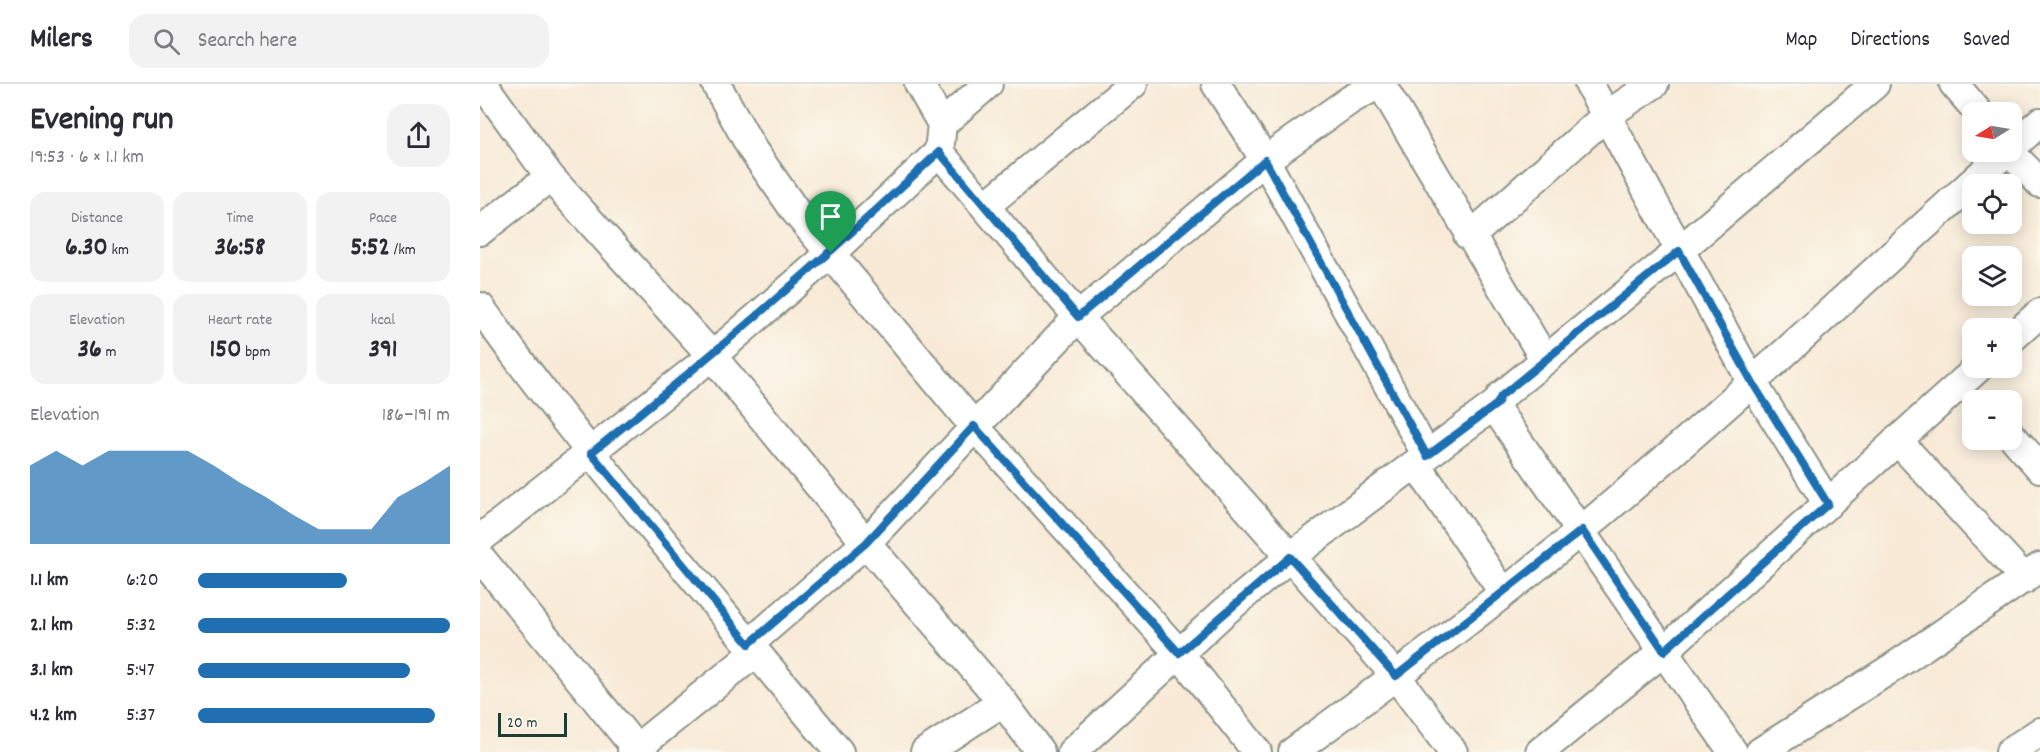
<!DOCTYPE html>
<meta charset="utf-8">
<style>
:root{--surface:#fff;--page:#f2f2f3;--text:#2b2b33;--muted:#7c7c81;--line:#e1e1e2;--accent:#1f6fb2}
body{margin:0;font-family:Dekko,sans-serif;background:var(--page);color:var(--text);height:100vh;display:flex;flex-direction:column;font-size:22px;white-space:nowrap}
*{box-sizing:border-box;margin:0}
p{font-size:20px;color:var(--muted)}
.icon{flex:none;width:33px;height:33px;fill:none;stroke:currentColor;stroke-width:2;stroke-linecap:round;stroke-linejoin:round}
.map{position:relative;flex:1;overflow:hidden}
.side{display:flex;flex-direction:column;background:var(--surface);width:480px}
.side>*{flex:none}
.needle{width:39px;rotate:259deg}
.fabs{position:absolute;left:1482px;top:18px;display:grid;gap:12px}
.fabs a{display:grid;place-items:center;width:60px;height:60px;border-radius:12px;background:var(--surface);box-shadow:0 3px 15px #0003;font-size:30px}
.scale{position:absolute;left:18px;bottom:15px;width:69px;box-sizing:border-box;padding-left:6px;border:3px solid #1f3d34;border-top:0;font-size:16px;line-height:21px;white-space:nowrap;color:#1f3d34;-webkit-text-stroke:4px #fbf7ec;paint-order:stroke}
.pin{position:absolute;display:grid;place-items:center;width:51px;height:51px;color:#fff;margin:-62px -26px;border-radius:50% 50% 50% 0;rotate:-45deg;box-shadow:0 0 6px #0007}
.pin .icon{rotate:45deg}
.round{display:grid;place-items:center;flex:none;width:63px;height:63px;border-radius:18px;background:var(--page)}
.headline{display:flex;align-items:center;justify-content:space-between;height:102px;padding:0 30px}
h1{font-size:33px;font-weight:700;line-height:45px}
.metrics{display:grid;grid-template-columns:repeat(3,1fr);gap:9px;height:102px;padding:6px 30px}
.metrics div{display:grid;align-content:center;border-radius:15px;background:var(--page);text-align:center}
.metrics b{font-size:26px;font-weight:700}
.metrics small{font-size:16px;font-weight:400}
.metrics p{font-size:16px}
.chart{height:168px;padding:12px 30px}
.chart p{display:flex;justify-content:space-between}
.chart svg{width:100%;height:108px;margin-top:6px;fill:var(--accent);opacity:.7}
ul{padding:0 30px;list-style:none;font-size:20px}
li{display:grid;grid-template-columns:96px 72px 1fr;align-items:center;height:45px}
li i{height:15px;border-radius:8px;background:var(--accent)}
header{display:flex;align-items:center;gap:36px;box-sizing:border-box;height:84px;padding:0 30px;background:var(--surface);border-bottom:2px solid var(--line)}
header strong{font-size:28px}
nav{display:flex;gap:33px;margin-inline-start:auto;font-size:21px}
.search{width:420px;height:54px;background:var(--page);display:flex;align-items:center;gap:15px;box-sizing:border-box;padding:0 21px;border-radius:18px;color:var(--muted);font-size:22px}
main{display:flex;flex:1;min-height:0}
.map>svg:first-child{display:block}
</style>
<header>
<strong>Milers</strong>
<div class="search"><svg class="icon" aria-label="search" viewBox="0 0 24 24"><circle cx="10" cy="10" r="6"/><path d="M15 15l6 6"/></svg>Search here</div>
<nav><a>Map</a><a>Directions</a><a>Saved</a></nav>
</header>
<main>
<section class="side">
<div class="headline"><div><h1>Evening run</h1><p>19:53 · 6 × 1.1 km</p></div><a class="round"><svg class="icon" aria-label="share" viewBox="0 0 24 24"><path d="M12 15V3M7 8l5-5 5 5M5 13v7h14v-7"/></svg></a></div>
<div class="metrics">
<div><p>Distance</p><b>6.30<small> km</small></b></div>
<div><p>Time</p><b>36:58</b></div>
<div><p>Pace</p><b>5:52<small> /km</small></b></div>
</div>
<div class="metrics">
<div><p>Elevation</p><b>36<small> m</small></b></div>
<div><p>Heart rate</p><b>150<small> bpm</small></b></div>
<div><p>kcal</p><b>391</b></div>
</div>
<div class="chart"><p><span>Elevation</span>186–191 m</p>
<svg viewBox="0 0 160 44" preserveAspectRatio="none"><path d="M0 44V12L10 6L20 12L30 6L40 6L50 6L60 6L70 12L80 19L90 25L100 32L110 38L120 38L130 38L140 25L150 19L160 12V44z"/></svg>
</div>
<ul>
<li><b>1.1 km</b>6:20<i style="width:59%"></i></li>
<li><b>2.1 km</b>5:32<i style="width:100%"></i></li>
<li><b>3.1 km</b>5:47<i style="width:84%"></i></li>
<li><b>4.2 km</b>5:37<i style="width:94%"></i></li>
</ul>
</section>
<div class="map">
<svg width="1560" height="668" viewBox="0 0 1560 668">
<rect width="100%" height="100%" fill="#fbf7ec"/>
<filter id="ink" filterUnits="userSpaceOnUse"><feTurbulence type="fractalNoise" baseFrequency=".0167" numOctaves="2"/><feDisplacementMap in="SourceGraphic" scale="12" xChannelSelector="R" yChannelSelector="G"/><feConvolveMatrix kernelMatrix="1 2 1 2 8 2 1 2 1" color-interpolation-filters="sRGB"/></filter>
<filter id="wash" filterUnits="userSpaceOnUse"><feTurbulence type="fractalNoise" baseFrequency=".008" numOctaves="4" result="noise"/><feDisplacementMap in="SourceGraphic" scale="24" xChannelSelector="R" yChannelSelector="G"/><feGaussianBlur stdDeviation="1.35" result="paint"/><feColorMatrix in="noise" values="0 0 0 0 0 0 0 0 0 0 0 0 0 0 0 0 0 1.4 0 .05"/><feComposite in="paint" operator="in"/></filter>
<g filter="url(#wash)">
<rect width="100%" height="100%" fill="#f8ead7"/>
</g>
<g filter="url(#ink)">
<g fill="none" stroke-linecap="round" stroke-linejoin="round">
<g stroke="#8c9486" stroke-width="32">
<g id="minor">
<path d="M3,0l67,93 162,179 154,187 137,159 37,50"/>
<path d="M236,0l36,65 44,63 178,214 205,227 78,99"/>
<path d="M736,0l49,76 162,296"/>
<path d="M901,0l164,276"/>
<path d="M1109,0l163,298 76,122"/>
<path d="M1474,0l24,28"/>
<path d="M462,40l46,-40"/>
<path d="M1532,63l28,-25"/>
<path d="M459,68l139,165 318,359 57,76"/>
<path d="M1530,68l30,31"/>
<path d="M505,122l148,-122"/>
<path d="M0,147l70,-54"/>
<path d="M988,151l14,-9 125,-111 47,-31"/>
<path d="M0,223c111,155 238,298 359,445"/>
<path d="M1532,254l28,-25"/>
<path d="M1017,319l1,9 235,340"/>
<path d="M1532,352l28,32"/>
<path d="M1417,356l128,139"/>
<path d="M936,380l87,128"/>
<path d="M0,455l232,-183 119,-103 108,-101 3,-28 -23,-40"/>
<path d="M0,473l159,195"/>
<path d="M269,560l117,-101 212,-226 187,-157 85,-60 29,-16"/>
<path d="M152,668l124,-100"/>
<path d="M445,668l78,-50"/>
<path d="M592,668l151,-139 67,-56 207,-154 4,-7 178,-145 196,-167"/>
<path d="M813,668c98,-72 196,-145 290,-223 145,-121 283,-251 423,-377"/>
<path d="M1060,668l124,-101 314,-283"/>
<path d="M1280,668l135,-86 145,-99"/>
<path d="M1530,668l30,-20"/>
</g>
</g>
<use href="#minor" stroke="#fff" stroke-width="28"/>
</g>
</g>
<g fill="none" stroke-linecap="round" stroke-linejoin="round" filter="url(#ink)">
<g stroke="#fff" stroke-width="12">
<path id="route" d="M459,68l139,165 187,-157 162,296 70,-52 4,-8 178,-145 73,131 76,122 -164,147 -82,-121 -186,146 -106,-119 -111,96 -205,-227 -108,117 -117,101 -158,-191c121,-97 235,-195 348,-301z"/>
</g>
<use href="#route" stroke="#1f6fb2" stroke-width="8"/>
</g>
</svg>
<div class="fabs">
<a><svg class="needle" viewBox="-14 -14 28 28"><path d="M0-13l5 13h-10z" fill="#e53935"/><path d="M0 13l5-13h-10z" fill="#7c7c81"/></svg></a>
<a><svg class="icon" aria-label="locate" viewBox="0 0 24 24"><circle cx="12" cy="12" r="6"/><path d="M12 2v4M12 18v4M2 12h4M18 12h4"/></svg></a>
<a><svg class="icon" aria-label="layers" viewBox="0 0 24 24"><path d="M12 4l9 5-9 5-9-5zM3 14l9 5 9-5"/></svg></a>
<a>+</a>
<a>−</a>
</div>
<div class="scale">20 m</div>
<div class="pin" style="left:351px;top:169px;background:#1e9e55"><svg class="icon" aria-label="arrive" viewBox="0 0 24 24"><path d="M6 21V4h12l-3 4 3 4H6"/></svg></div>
</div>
</main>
